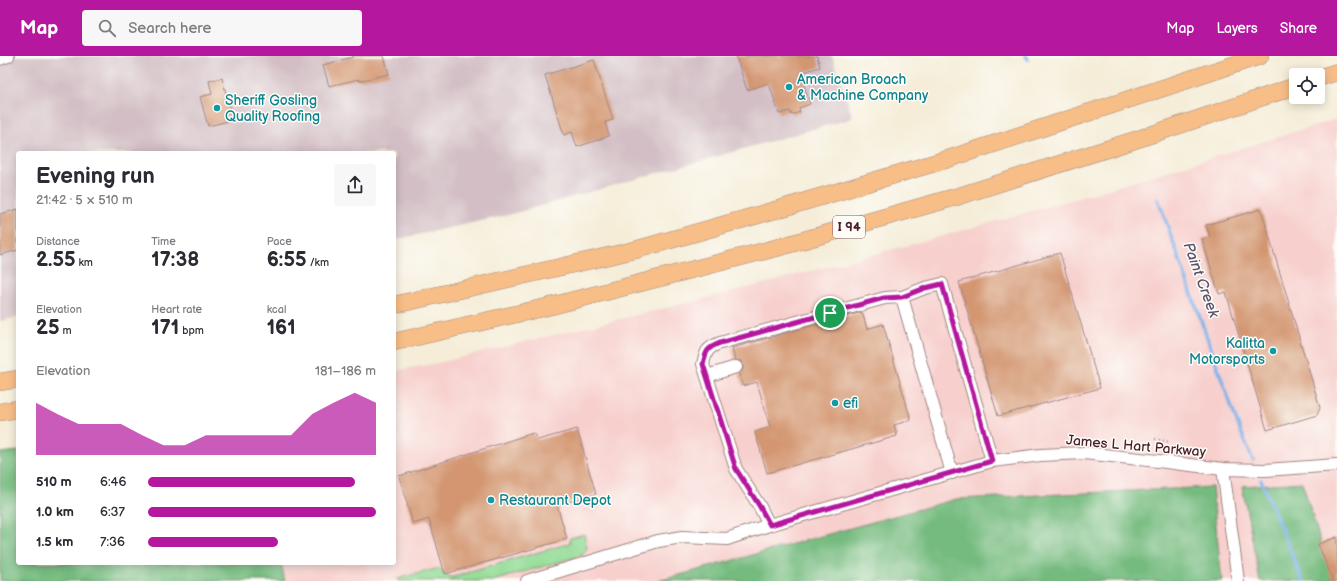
<!DOCTYPE html>
<meta charset="utf-8">
<style>
:root{--surface:#fff;--page:#f7f7f7;--text:#2b2b33;--muted:#7c7c81;--accent:#b5179e}
body{margin:0;font-family:"Balsamiq Sans",sans-serif;background:var(--page);color:var(--text);height:100vh;display:flex;flex-direction:column;font-size:15px;white-space:nowrap}
*{box-sizing:border-box;margin:0}
p{font-size:13px;color:var(--muted)}
.icon{flex:none;width:22px;height:22px;fill:none;stroke:currentColor;stroke-width:2;stroke-linecap:round;stroke-linejoin:round}
.map{position:relative;flex:1;overflow:hidden}
.drawer{position:absolute;left:16px;top:95px;width:380px;height:414px;display:flex;flex-direction:column;background:var(--surface);border-radius:4px;box-shadow:0 2px 10px #0003}
.drawer>*{flex:none}
.tools{position:absolute;left:1289px;top:12px;display:grid;gap:8px}
.tools a{display:grid;place-items:center;width:36px;height:36px;border-radius:4px;background:var(--surface);box-shadow:0 2px 10px #0003;font-size:20px}
.pin{position:absolute;display:grid;place-items:center;width:34px;height:34px;color:#fff;margin:-17px;border:2px solid #fff;border-radius:50%;box-shadow:0 1px 4px #0007}
.round{display:grid;place-items:center;flex:none;width:42px;height:42px;border-radius:4px;background:var(--page)}
.headline{display:flex;align-items:center;justify-content:space-between;height:68px;padding:0 20px}
h1{font-size:22px;font-weight:600;line-height:30px}
.stats{display:grid;grid-template-columns:repeat(3,1fr);gap:6px;height:68px;padding:4px 20px}
.stats div{display:grid;align-content:center}
.stats b{font-size:20px;font-weight:600}
.stats small{font-size:11px;font-weight:400}
.stats p{font-size:11px}
.chart{height:112px;padding:8px 20px}
.chart p{display:flex;justify-content:space-between}
.chart svg{width:100%;height:72px;margin-top:4px;fill:var(--accent);opacity:.7}
ul{padding:0 20px;list-style:none;font-size:13px}
li{display:grid;grid-template-columns:64px 48px 1fr;align-items:center;height:30px}
li i{height:10px;border-radius:5px;background:var(--accent)}
header{display:flex;align-items:center;gap:24px;box-sizing:border-box;height:56px;padding:0 20px;background:var(--accent);color:#fff}
header strong{font-size:19px}
nav{display:flex;gap:22px;margin-inline-start:auto;font-size:14px}
.search{width:280px;height:36px;background:var(--page);display:flex;align-items:center;gap:10px;box-sizing:border-box;padding:0 14px;border-radius:4px;color:var(--muted);font-size:15px}
.map>svg:first-child{display:block}
</style>
<header>
<strong>Map</strong>
<div class="search"><svg class="icon" aria-label="search" viewBox="0 0 24 24"><circle cx="10" cy="10" r="6"/><path d="M15 15l6 6"/></svg>Search here</div>
<nav><a>Map</a><a>Layers</a><a>Share</a></nav>
</header>
<div class="map">
<svg width="1337" height="525" viewBox="0 0 1337 525">
<rect width="100%" height="100%" fill="#fdfcf7"/>
<filter id="ink" filterUnits="userSpaceOnUse"><feTurbulence type="fractalNoise" baseFrequency=".025" numOctaves="2"/><feDisplacementMap in="SourceGraphic" scale="8" xChannelSelector="R" yChannelSelector="G"/><feConvolveMatrix kernelMatrix="1 2 1 2 8 2 1 2 1" color-interpolation-filters="sRGB"/></filter>
<filter id="wash" filterUnits="userSpaceOnUse"><feTurbulence type="fractalNoise" baseFrequency=".012" numOctaves="4" result="noise"/><feDisplacementMap in="SourceGraphic" scale="16" xChannelSelector="R" yChannelSelector="G"/><feGaussianBlur stdDeviation="0.9" result="paint"/><feColorMatrix in="noise" values="0 0 0 0 0 0 0 0 0 0 0 0 0 0 0 0 0 1.4 0 .05"/><feComposite in="paint" operator="in"/></filter>
<g filter="url(#wash)">
<rect width="100%" height="100%" fill="#f5edd8"/>
<path fill="#f7d0ce" d="M1337,63v462h-1097l-6,-18h160v-192l39,-7 295,-71 218,-58 153,-43z"/>
<path fill="#d2bec4" d="M0,0h832l21,62 -345,97 -114,25v-87h-376v164l-18,4z"/>
<path fill="#92db96" stroke="#6e7d60" d="M584,478l3,14 -4,7 -90,26h-95l-1,-2 43,-11 1,3 9,7 120,-35v-5z"/>
<g fill="#75bb7f" stroke="#606d55">
<path d="M18,395v112h263l4,18h-285v-128z"/>
<path d="M1302,426l31,99h-73l-18,-95z"/>
<path d="M1212,431l10,94h-564l298,-82z"/>
</g>
<g fill="none" stroke-linecap="round" stroke-linejoin="round">
<g stroke="#7bb0e9" stroke-width="3.5">
<path d="M1026,0l2,3"/>
<path d="M1158,143l80,226 15,35"/>
<path d="M1261,424l42,101"/>
</g>
</g>
<g id="blocks">
<g fill="#d39671">
<path d="M353,0h31l5,18 -30,7v-2l-30,7 -6,-21 30,-8z"/>
<path d="M736,0h81l3,11 -20,6 10,31 -11,4 1,4 -8,3 -2,-4 -11,3 -10,-31 -22,7z"/>
<path d="M594,4l19,60 -8,2 4,14 -32,11 -5,-15 -8,3 -19,-60z"/>
<path d="M222,22l11,42 -25,6 -8,-29 12,-3 -3,-13z"/>
<path d="M18,153v41l-18,5v-41z"/>
<path d="M1261,153l59,199 -3,7 -50,15 -41,-138 -7,2 -17,-55 8,-2 -4,-12z"/>
<path d="M1060,197l40,135 -102,28 -39,-134z"/>
<path d="M862,256l5,17 16,-5 28,96 -17,5 3,11 -130,37 -12,-41 15,-5 -13,-45 -14,4 -4,-12 4,-5v-4l-2,-4 -6,-1 -3,-12z"/>
<path d="M577,373l19,65 -39,11 10,34 -122,35 -16,-55 -16,5 -14,-48 134,-43 5,7z"/>
<path d="M1337,481v44h-4l-15,-37z"/>
</g>
</g>
</g>
<g filter="url(#ink)">
<use href="#blocks" fill-opacity="0" stroke="#a08682" stroke-width="1"/>
<g fill="none" stroke-linecap="round" stroke-linejoin="round">
<g stroke="#a08682" stroke-width="14">
<g id="minor">
<path d="M0,3l8,-3"/>
<path d="M707,320l29,-9"/>
<path d="M1223,413l15,112"/>
<path d="M952,417l-50,-176 23,-9 17,-4 50,177"/>
<path d="M769,469l-9,-18 -24,-38 -33,-105c3,-13 4,-16 17,-21l165,-45 17,-1"/>
<path d="M527,525l131,-40 24,-4 45,2 42,-14 223,-64 49,-6 43,-2 74,8 65,8 42,1 72,-5"/>
</g>
</g>
<g stroke="#a08682" stroke-width="18">
<g id="highway">
<path d="M1318,22l19,-6"/>
<path d="M394,249l241,-55 151,-43 162,-48 312,-103"/>
<path d="M394,286l157,-36 225,-58 183,-52 176,-56 161,-54"/>
<path d="M0,326l18,-3"/>
<path d="M0,356l18,-3"/>
</g>
</g>
<path stroke="#a08682" stroke-width="2" stroke-dasharray="1 3" stroke-linecap="butt" d="M1155,383l15,3"/>
<use href="#minor" stroke="#fff" stroke-width="12"/>
<use href="#highway" stroke="#f7be87" stroke-width="17"/>
</g>
</g>
<g fill="none" stroke-linecap="round" stroke-linejoin="round" filter="url(#ink)">
<g stroke="#fff" stroke-width="8">
<path id="route" d="M942,228l50,177 -222,64 -10,-18 -24,-38 -33,-105c3,-13 4,-16 17,-21l164,-45 18,-1 23,-9z"/>
</g>
<use href="#route" stroke="#b5179e" stroke-width="5"/>
</g>
<g fill="#0f9aa8" stroke="#fdfcf7" stroke-width="1.5">
<circle cx="789" cy="31" r="4"/>
<circle cx="217" cy="52" r="4"/>
<circle cx="1273" cy="295" r="4"/>
<circle cx="835" cy="347" r="4"/>
<circle cx="491" cy="444" r="4"/>
</g>
<g text-anchor="middle" dominant-baseline="central" stroke-width="3" stroke-linejoin="round" paint-order="stroke">
<rect fill="#fdfcf7" stroke="#806168" stroke-width="1" x="833" y="160" width="32" height="22" rx="3"/>
<g font-size="13" font-weight="bold" fill="#4a1f2b">
<text x="849" y="171">I 94</text>
</g>
<g font-size="14" fill="#0d838f" stroke="#fdfcf7" text-anchor="start">
<text x="797" y="23">American Broach<tspan x="797" dy="16">&amp; Machine Company</tspan></text>
<text x="225" y="44">Sheriff Gosling<tspan x="225" dy="16">Quality Roofing</tspan></text>
<text x="1265" y="287" text-anchor="end">Kalitta<tspan x="1265" dy="16">Motorsports</tspan></text>
<text x="843" y="347">efi</text>
<text x="499" y="444">Restaurant Depot</text>
</g>
<g font-size="14" fill="#4a1f2b" stroke="#fdfcf7">
<text transform="translate(1136 390) rotate(5)">James L Hart Parkway</text>
</g>
<g font-size="15" font-style="italic" fill="#5b526e" stroke="#fdfcf7">
<text transform="translate(1201 224) rotate(70)">Paint Creek</text>
</g>
</g>
</svg>
<div class="tools">
<a><svg class="icon" aria-label="locate" viewBox="0 0 24 24"><circle cx="12" cy="12" r="6"/><path d="M12 2v4M12 18v4M2 12h4M18 12h4"/></svg></a>
</div>
<div class="pin" style="left:830px;top:257px;background:#1e9e55"><svg class="icon" aria-label="arrive" viewBox="0 0 24 24"><path d="M6 21V4h12l-3 4 3 4H6"/></svg></div>
<section class="drawer">
<div class="headline"><div><h1>Evening run</h1><p>21:42 · 5 × 510 m</p></div><a class="round"><svg class="icon" aria-label="share" viewBox="0 0 24 24"><path d="M12 15V3M7 8l5-5 5 5M5 13v7h14v-7"/></svg></a></div>
<div class="stats">
<div><p>Distance</p><b>2.55<small> km</small></b></div>
<div><p>Time</p><b>17:38</b></div>
<div><p>Pace</p><b>6:55<small> /km</small></b></div>
</div>
<div class="stats">
<div><p>Elevation</p><b>25<small> m</small></b></div>
<div><p>Heart rate</p><b>171<small> bpm</small></b></div>
<div><p>kcal</p><b>161</b></div>
</div>
<div class="chart"><p><span>Elevation</span>181–186 m</p>
<svg viewBox="0 0 160 44" preserveAspectRatio="none"><path d="M0 44V12L10 19L20 25L30 25L40 25L50 32L60 38L70 38L80 32L90 32L100 32L110 32L120 32L130 19L140 12L150 6L160 12V44z"/></svg>
</div>
<ul>
<li><b>510 m</b>6:46<i style="width:91%"></i></li>
<li><b>1.0 km</b>6:37<i style="width:100%"></i></li>
<li><b>1.5 km</b>7:36<i style="width:57%"></i></li>
</ul>
</section>
</div>
